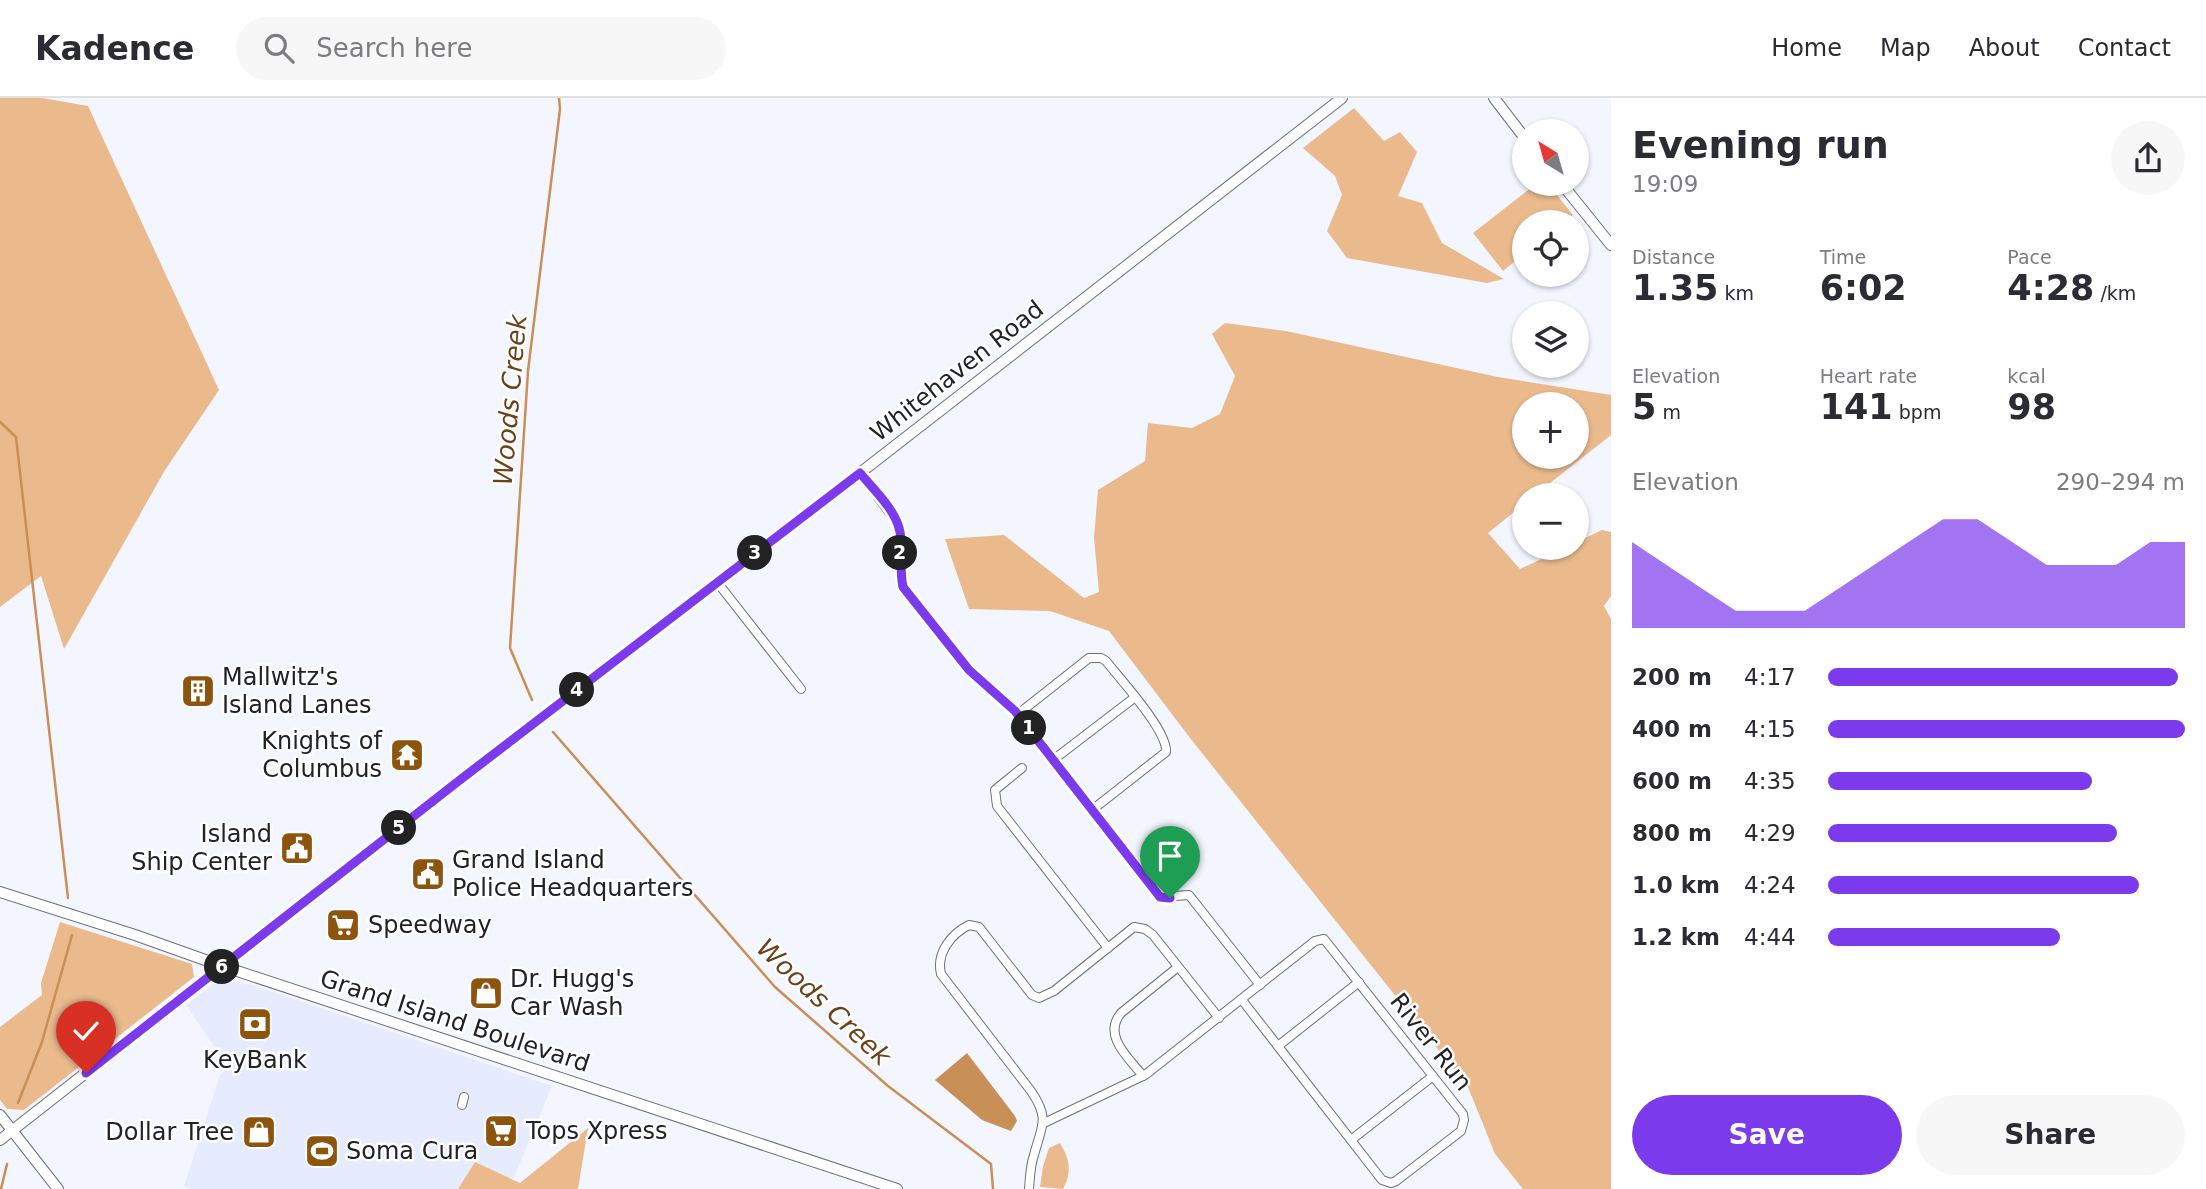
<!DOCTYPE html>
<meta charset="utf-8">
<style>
:root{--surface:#fff;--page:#f7f7f7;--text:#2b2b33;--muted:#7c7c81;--line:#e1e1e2;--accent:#7c3aed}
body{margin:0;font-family:"DejaVu Sans",sans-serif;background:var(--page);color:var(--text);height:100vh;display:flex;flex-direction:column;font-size:26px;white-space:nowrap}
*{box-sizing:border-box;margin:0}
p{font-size:23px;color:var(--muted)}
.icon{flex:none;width:38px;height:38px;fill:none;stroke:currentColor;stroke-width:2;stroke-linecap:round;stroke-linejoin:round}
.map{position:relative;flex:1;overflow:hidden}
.drawer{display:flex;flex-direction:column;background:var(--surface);width:595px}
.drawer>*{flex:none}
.needle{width:46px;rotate:323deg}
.buttons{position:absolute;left:1512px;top:21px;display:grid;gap:14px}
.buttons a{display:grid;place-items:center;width:77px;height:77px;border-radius:50%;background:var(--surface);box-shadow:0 2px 5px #0004;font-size:35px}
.pin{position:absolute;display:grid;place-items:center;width:60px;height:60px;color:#fff;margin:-72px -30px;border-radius:50% 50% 50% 0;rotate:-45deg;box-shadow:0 0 7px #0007}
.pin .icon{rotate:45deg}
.km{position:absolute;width:35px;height:35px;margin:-18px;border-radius:50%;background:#222;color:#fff;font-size:19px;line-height:35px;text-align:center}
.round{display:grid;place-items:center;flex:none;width:74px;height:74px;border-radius:37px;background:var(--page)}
.head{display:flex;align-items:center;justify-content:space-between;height:119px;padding:0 21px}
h1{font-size:38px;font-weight:700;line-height:52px}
.metrics{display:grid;grid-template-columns:repeat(3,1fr);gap:10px;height:119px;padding:7px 21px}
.metrics div{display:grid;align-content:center}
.metrics b{font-size:35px;font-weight:700}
.metrics small{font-size:19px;font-weight:400}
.metrics p{font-size:19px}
.chart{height:196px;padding:14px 21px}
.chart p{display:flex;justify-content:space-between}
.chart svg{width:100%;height:126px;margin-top:7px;fill:var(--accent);opacity:.7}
.button{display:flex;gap:14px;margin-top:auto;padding:14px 21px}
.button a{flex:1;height:80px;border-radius:42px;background:var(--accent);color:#fff;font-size:28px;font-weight:700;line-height:80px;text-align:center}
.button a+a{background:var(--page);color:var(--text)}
ul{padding:0 21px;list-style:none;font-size:23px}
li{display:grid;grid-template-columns:112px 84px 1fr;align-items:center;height:52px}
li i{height:18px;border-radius:9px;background:var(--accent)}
header{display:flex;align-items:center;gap:42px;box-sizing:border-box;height:98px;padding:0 35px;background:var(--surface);border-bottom:2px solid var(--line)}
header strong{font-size:33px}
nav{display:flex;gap:38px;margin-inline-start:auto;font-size:24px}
.search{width:490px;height:63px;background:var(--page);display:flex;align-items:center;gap:18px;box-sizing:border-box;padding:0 24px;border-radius:38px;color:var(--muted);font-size:26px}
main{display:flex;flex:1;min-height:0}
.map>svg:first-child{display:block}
</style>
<header>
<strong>Kadence</strong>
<div class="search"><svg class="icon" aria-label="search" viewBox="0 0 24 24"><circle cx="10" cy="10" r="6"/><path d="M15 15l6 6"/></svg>Search here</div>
<nav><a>Home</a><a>Map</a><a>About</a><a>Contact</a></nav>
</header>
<main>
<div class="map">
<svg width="1611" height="1091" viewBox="0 0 1611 1091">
<rect width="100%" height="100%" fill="#f3f6ff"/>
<path fill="#e6ecfd" d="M220,881l32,6 300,101 -39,94 -38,-17 -17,26h-266l-8,-3 36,-111 8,-8 -42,-62z"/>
<g fill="#eaba8d" fill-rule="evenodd">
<path d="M0,0h42l46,8 131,284 -54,80 -101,179 -23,-73 -41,31z"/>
<path d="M1354,10l30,33 16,-9 17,20 -19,44 24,7 20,40 62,36 -17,4 -140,-25 -20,-27 15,-36 -7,-19 -32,-28z"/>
<path d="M1536,86h12l25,31 -9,7h-40v32l-21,17 -30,-38z"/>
<path d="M1225,225l61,8 212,46 113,18v40l-76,60h-11v9l-36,29 32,36 45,-21h12v-6l25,-12 9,2v64l-7,10 7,13v570h-88l-28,-35 -27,-67 -278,-349 -81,-107 -59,-20 -81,-2 -24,-70 59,-4 80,63 15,-6 -5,-54 4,-48 47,-29 3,-38 44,5 28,-14 15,-38 -23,-42zM1577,306v53h-53v-53z"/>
<path d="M60,824l132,42 2,13 -170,133 -17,-1 -7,-9v-73l42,-32 -1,-12z"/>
<path d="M588,1030l-10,61h-120l17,-27 45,21z"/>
<path d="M1060,1045c10,17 12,29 3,46l-23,-2 3,-21 6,-18z"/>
</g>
<path fill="#c88f57" d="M967,955l48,63 2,5 -6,10 -29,-11 -47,-40z"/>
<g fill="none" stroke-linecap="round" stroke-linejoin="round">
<g stroke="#c88f57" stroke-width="2.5">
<path d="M0,324l16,15 52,461"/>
<path d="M532,602l-22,-52 18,-277 32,-262 -1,-11"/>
<path d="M553,634l222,255 113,99 103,78 2,25"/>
<path d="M18,1005l24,-61 30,-107"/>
<path d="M1,1091l6,-25"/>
</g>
<g stroke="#6c707d" stroke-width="10">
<g id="street">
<path d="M860,375l38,51 2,10v39l3,14 66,83 46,41 145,186 29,-2 71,90"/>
<path d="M717,484l84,107"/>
<path d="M1018,616l71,-56h12l5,3c14,18 62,70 60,91l-74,58"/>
<path d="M1053,662l81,-62"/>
<path d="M1022,670l-27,22 2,16 111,142"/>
<path d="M1278,948l81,-64"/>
<path d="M1143,978c-14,-18 -41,-40 -22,-63l57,-46"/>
<path d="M462,1007l2,-8"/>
<path d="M1044,1025l101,-48 170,-134 9,-2 139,175 1,6 -3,11 -65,50 -5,2 -9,-3 -140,-180"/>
<path d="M1351,1042l82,-64"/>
<path d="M1029,1091c1,-11 1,-23 5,-34 8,-30 16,-36 -3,-64l-90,-117c-5,-21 10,-40 28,-49l10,2 53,68 7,3 15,-7 80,-64 11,2 8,6 66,83"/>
</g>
</g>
<g stroke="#6c707d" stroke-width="12">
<g id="secondary">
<path d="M1494,0l30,39"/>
<path d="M1562,86l49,61"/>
<path d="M0,794l135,43 87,31 675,223"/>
<path d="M0,1017l58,74"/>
<path d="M0,1042l456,-357 404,-310 482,-375"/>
</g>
</g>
<use href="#street" stroke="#fff" stroke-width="8"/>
<use href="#secondary" stroke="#fff" stroke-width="10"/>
</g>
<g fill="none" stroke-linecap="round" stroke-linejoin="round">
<g stroke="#fff" stroke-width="14">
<path id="route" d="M86,975l370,-290 404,-310c14,17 36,37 40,59 3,18 -1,36 3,55l66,83 46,41 145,186 10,1"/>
</g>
<use href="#route" stroke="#7c3aed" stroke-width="9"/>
</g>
<defs>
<g id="building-square" transform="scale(1.75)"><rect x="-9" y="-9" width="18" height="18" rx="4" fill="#8d540d" stroke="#fff"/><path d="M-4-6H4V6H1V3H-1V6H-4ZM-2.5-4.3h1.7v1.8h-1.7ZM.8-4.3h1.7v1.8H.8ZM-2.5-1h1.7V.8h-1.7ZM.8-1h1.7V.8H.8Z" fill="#fff"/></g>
<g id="temple-square" transform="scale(1.75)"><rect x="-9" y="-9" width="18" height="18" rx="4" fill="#8d540d" stroke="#fff"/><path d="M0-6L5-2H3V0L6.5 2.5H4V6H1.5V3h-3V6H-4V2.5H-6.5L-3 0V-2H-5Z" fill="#fff"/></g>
<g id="civic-square" transform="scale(1.75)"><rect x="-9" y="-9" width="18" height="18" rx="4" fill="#8d540d" stroke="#fff"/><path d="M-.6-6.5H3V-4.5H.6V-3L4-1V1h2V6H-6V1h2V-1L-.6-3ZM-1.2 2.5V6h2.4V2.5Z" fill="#fff"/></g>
<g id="supermarket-square" transform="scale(1.75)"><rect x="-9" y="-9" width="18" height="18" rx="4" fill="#8d540d" stroke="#fff"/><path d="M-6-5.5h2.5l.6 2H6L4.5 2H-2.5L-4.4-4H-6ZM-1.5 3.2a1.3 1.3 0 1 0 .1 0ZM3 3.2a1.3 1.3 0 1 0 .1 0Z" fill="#fff"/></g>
<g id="shop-square" transform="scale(1.75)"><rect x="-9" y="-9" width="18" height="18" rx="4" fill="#8d540d" stroke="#fff"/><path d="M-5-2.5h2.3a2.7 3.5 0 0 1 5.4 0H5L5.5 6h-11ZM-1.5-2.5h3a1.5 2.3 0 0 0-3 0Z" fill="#fff"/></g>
<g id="bank-square" transform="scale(1.75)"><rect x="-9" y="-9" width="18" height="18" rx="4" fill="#8d540d" stroke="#fff"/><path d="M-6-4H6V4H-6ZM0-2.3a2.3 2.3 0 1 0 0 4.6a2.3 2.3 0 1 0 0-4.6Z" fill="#fff"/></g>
<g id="stadium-square" transform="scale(1.75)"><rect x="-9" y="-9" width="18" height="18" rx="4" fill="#8d540d" stroke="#fff"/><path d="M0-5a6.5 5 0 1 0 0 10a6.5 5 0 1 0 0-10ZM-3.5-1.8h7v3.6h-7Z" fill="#fff"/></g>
</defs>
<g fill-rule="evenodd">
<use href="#building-square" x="198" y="593"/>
<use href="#temple-square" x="407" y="657"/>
<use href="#civic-square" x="297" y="750"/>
<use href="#civic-square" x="428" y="776"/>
<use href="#supermarket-square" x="343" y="827"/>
<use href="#shop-square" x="486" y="895"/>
<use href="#bank-square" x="255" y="926"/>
<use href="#supermarket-square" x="501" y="1033"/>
<use href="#shop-square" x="259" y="1034"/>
<use href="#stadium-square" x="322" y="1053"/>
</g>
<g text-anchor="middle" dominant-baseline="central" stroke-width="5" stroke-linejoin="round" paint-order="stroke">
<g font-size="24" fill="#202227" stroke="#fff">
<text transform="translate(957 273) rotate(-38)">Whitehaven Road</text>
<text transform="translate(455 923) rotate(18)">Grand Island Boulevard</text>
<text transform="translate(1431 944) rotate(52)">River Run</text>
</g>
<g font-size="24" fill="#202227" stroke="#fff" text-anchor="start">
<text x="222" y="579">Mallwitz's<tspan x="222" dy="28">Island Lanes</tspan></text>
<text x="382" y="643" text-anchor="end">Knights of<tspan x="382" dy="28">Columbus</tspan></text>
<text x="272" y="736" text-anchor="end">Island<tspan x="272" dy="28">Ship Center</tspan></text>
<text x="452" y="762">Grand Island<tspan x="452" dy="28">Police Headquarters</tspan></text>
<text x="368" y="827">Speedway</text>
<text x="510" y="881">Dr. Hugg's<tspan x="510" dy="28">Car Wash</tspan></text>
<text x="255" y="962" text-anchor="middle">KeyBank</text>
<text x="526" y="1033">Tops Xpress</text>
<text x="234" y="1034" text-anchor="end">Dollar Tree</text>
<text x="346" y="1053">Soma Cura</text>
</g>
<g font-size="26" font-style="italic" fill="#6a4219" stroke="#fff">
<text transform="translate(510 302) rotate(-85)">Woods Creek</text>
<text transform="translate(824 904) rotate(43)">Woods Creek</text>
</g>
</g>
</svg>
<div class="buttons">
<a><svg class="needle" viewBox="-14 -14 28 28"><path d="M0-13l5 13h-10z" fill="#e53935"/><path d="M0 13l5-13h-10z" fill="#7c7c81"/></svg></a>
<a><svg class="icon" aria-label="locate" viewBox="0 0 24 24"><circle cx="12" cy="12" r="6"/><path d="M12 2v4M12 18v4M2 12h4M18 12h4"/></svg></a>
<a><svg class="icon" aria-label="layers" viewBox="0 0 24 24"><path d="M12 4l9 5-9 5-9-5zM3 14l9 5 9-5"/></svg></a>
<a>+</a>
<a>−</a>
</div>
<div class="pin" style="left:1170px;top:800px;background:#1e9e55"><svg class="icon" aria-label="arrive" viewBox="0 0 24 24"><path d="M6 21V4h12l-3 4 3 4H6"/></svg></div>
<div class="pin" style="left:86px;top:975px;background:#d93025"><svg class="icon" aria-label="check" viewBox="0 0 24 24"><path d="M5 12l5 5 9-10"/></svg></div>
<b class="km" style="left:1029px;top:630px">1</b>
<b class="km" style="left:900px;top:455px">2</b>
<b class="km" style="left:755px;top:455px">3</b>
<b class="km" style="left:577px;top:592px">4</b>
<b class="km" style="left:399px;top:730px">5</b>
<b class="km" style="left:222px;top:869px">6</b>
</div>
<section class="drawer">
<div class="head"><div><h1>Evening run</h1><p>19:09</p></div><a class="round"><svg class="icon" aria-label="share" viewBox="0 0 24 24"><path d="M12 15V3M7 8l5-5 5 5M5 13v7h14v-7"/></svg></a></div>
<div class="metrics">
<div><p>Distance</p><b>1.35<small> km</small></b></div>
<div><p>Time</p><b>6:02</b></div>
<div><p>Pace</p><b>4:28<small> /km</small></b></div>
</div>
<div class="metrics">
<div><p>Elevation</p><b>5<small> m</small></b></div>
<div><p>Heart rate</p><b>141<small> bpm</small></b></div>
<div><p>kcal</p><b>98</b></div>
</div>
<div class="chart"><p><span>Elevation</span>290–294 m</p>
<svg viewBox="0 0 160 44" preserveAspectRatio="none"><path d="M0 44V14L10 22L20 30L30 38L40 38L50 38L60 30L70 22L80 14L90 6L100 6L110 14L120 22L130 22L140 22L150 14L160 14V44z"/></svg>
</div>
<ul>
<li><b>200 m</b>4:17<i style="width:98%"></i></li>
<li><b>400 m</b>4:15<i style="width:100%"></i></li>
<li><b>600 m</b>4:35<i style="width:74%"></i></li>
<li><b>800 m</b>4:29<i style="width:81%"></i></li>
<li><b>1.0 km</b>4:24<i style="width:87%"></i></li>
<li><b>1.2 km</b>4:44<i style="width:65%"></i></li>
</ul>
<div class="button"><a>Save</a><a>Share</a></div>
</section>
</main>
